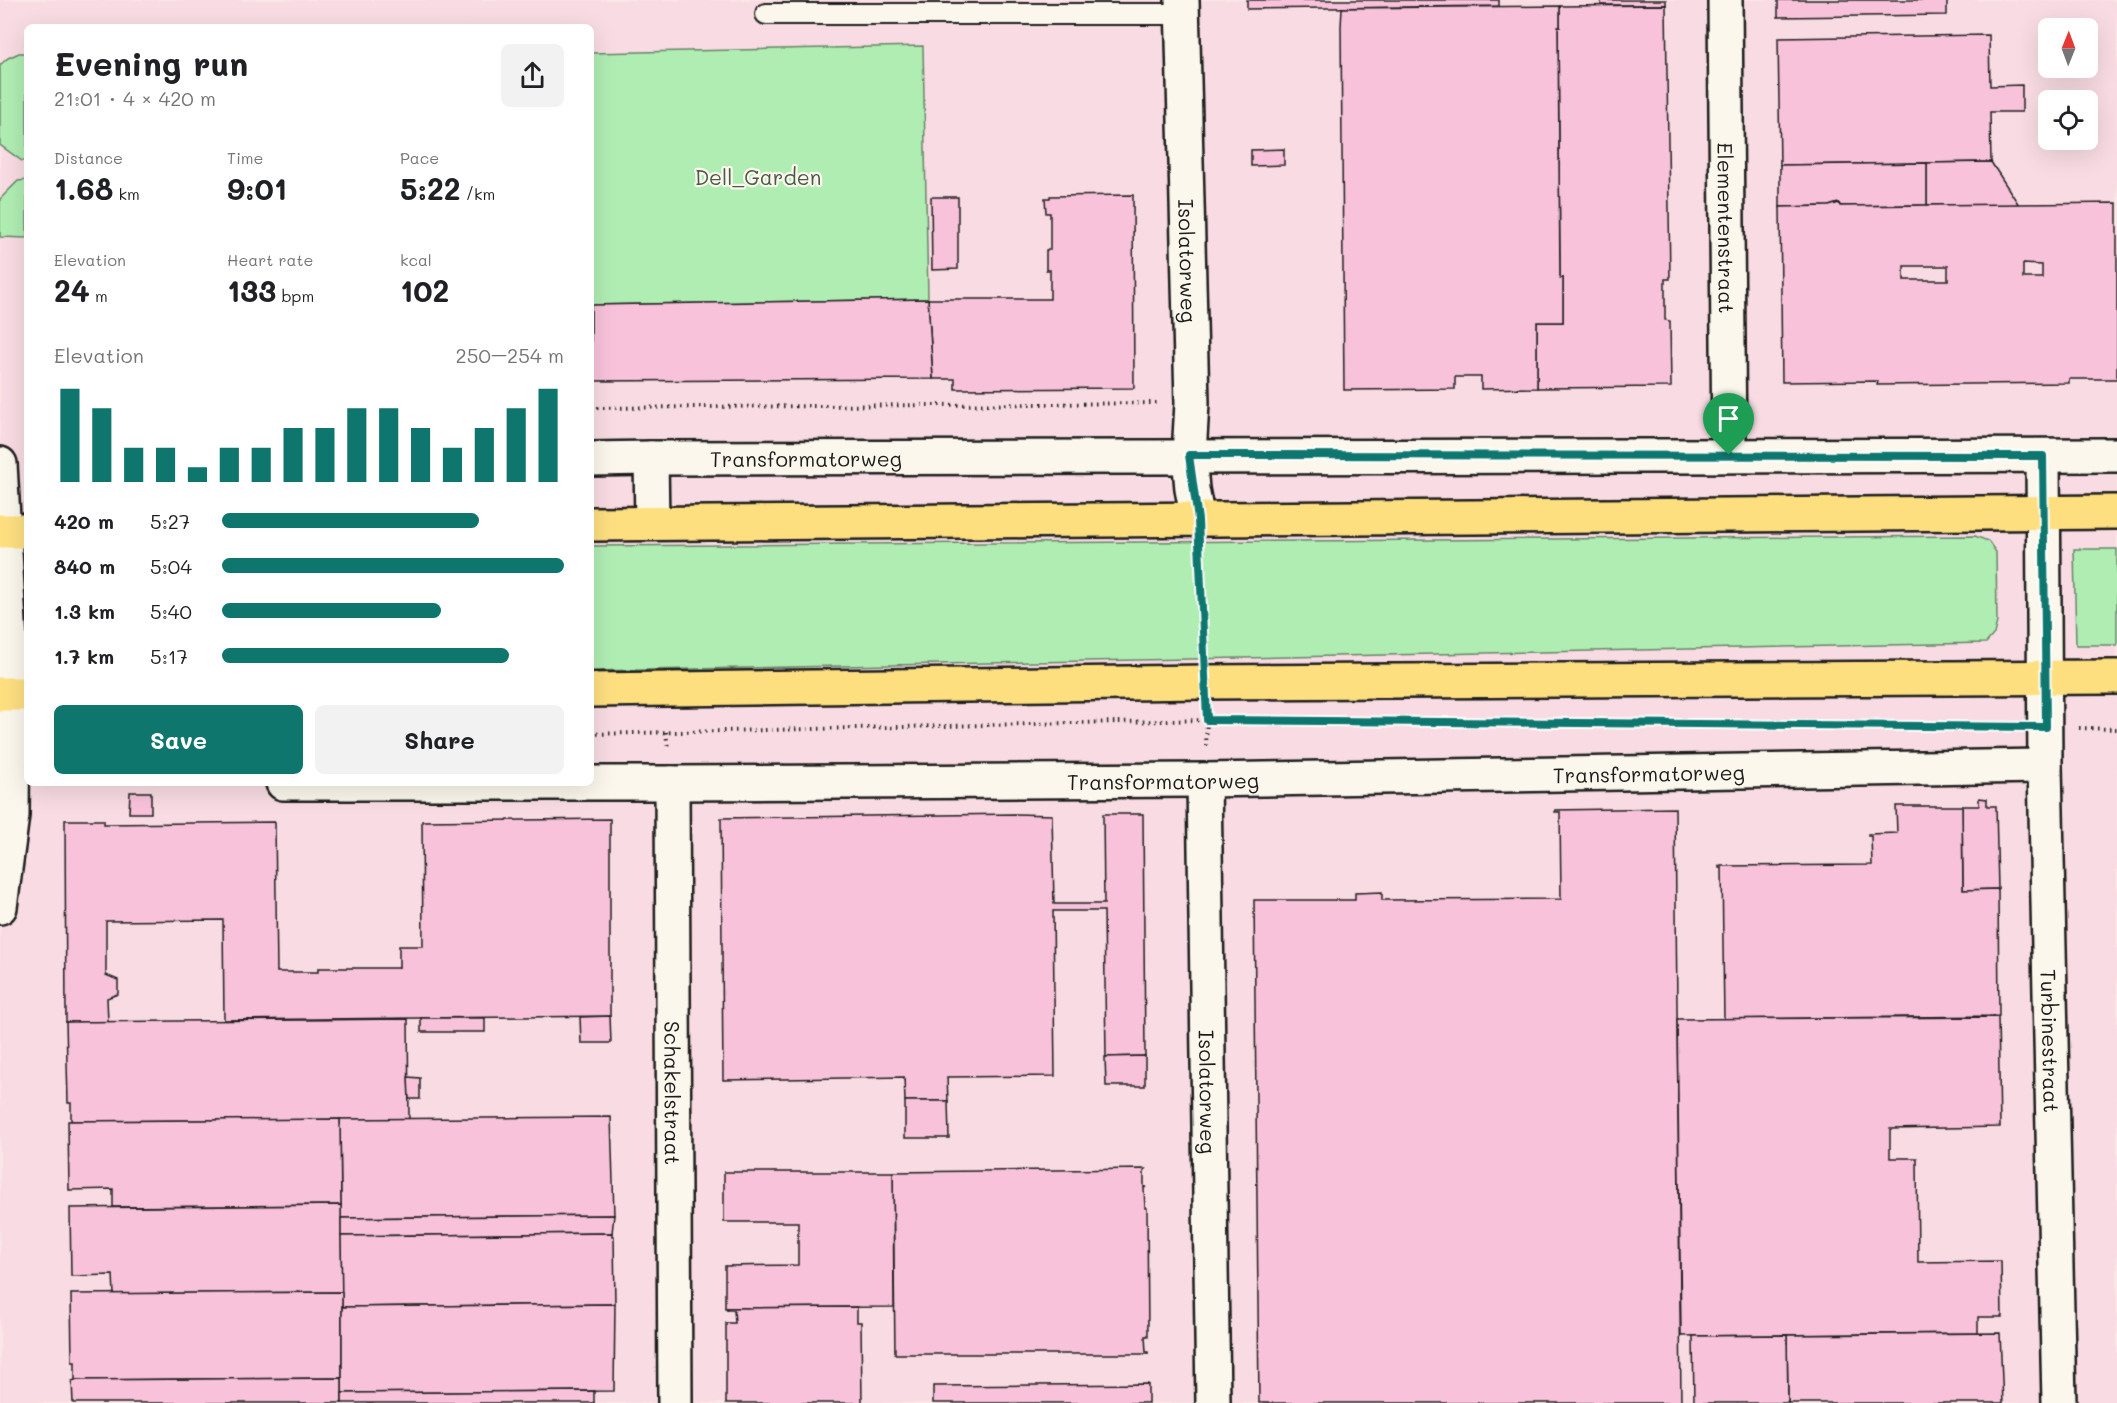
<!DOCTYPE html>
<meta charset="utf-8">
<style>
:root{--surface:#fff;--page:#f2f2f2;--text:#202124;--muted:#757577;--accent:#0f766e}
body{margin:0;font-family:Mali,sans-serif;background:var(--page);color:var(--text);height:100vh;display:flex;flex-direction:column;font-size:22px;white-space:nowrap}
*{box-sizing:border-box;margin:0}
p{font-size:20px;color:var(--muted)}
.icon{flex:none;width:33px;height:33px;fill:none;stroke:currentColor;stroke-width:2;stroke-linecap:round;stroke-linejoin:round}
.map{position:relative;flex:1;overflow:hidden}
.details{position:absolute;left:24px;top:24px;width:570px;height:762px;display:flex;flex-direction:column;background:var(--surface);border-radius:9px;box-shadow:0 6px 24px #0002}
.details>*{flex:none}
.needle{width:39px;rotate:1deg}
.buttons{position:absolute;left:2038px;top:18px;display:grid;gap:12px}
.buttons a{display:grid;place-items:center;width:60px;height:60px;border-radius:9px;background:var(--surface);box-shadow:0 6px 24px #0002;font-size:30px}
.pin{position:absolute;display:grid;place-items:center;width:51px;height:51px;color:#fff;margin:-62px -26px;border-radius:50% 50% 50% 0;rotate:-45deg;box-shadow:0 0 6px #0007}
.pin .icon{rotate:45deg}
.round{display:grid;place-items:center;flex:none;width:63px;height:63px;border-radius:9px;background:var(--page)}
.headline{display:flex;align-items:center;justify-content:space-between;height:102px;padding:0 30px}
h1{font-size:33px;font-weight:700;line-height:45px}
.stats{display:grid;grid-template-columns:repeat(3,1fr);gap:9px;height:102px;padding:6px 30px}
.stats div{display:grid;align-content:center}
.stats b{font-size:30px;font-weight:700}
.stats small{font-size:16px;font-weight:400}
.stats p{font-size:16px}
.chart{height:168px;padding:12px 30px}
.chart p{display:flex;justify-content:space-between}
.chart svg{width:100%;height:108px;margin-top:6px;stroke:var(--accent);stroke-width:6}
.primary-button{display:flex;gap:12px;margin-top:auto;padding:12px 30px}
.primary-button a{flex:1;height:69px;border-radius:9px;background:var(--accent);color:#fff;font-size:24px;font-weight:700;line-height:69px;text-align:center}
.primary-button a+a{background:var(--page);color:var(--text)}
ul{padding:0 30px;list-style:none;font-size:20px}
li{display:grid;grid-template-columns:96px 72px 1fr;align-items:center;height:45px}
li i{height:15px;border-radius:8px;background:var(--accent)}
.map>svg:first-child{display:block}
</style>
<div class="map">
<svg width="2117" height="1403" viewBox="0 0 2117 1403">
<rect width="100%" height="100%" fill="#fae7e7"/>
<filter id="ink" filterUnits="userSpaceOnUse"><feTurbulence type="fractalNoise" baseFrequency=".0167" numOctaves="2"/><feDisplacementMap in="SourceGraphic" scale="12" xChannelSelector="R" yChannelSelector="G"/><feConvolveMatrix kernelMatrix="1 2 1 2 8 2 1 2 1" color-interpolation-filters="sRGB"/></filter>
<g filter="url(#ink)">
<path fill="#f9dce3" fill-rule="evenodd" d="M0,0h2117v1403h-2117zM27,27h564v756h-564zM2049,28h39v40h-39zM2049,100h39v40h-39z"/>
<g fill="#b0edb3" stroke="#668468" stroke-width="1.5">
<path d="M923,46l5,253 -337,6v-252z"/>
<path d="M19,53h8v108h-5l-22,-16v-80l8,-7z"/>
<path d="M27,180v58l-27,-1v-38l18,-18z"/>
<path d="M1975,536l13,5 8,11 1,70 -3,12 -8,9 -1395,28v-125z"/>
<path d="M2074,549h43v96h-41z"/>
</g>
<g fill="#f8c2db" stroke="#1c1c1c" stroke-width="1.5" fill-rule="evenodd">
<path d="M1247,0h252v6l-252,3z"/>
<rect x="1601" y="0" width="65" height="5"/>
<path d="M1778,0h169v15l-169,2z"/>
<path d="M1666,5l4,274h-5v41l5,1 1,66 -134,1v-66h26v-44h-3l-2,-251h2v-21z"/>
<path d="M1560,6v21h-2l2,251h3v44h-26v66l-56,1v-12h-26v12l-111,1 -3,-363 1,-19z"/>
<path d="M1989,35l1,51 32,-1v27h-32l1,50 -211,3 -2,-127z"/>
<path d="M1284,149v16l-33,1v-16z"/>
<path d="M1991,162l28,43h-92v-42z"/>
<path d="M1927,163v42l-87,1 -1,-3 -10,3 -49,1v-42z"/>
<path d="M1133,195l1,193 -179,1v-10h-22l-5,-80h122v-29h-4v-20h4v-37h-4l-1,-15h5v-2z"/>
<path d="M931,197h27v72l-26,1z"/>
<path d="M1839,203l1,3 277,-3v176h-48v4l-192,2 1,-4 -96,1 -2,-175 49,-1zM2023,264l19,1v13h-19zM1904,266h44v14h-44z"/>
<path d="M928,299l5,80 -342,2v-76z"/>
<path d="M130,792h21v21h-22z"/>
<path d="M1979,798l8,1v7h9l2,83 -35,1 -1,-84h17z"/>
<path d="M1896,806h66l1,84 35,-1 1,127 -275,3 -2,-151h-3v-2l153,-1 -1,-29h-3v-2l29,-1z"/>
<path d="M1675,808l6,595h-422l-5,-503h101v-7l27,-1v8l179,-1 -1,-87h-5v-2z"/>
<path d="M1016,814l36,1 2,89h50l-1,-90h40l2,242 -39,1 -2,-146h-51l2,165 -108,1 1,24h-43l-1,-24 -181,3 -2,-262z"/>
<path d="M610,819v197l-386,4 -1,-100 -117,1v54l12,5v14l-11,4 1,24h-42l-1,-202h39v4l171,-2 2,150h41v-4h81v-22h24l-1,-125z"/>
<path d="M610,1016l1,27h-30l-1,-26z"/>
<path d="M1998,1017l2,110 -110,2v29h27l1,104 83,-1 1,56h-24v16l-297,3 -4,-317z"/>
<rect x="421" y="1018" width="64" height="14"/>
<path d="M408,1019l1,100 -338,2v-18h-3l-2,-81z"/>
<path d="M1145,1056v30h-39l-1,-29z"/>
<path d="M408,1077l12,1v21h-11z"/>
<path d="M905,1101h43l1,37h-44z"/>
<path d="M611,1117l3,98 -273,3 -1,-99z"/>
<path d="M340,1119l1,86 -228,2v-18l-44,1 -1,-69z"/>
<path d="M1146,1169l-2,2v16h2l-2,1 1,20h2l1,128h-3l1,16h2v2h-253l-2,-182z"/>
<path d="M724,1172h169l1,135 -169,1v-42l73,-1v-43h-74z"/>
<path d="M341,1205l1,87 -228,2 -1,-19 -42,1 -1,-68z"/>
<path d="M614,1215l-2,18 -271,3v-18z"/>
<path d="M612,1233v3h2l1,68 -273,3 -1,-71z"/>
<path d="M342,1292v86l-267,2v-18h-3l-1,-68z"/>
<path d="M615,1304l-1,87 -272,2v-86z"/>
<path d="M857,1307v15h4l1,81h-136v-80h9l-1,-13h-7v-2z"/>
<path d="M2000,1333l3,70h-215l-1,-68z"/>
<path d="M1787,1335l1,68h-94l-1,-67z"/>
<path d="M342,1378v25h-269l-1,-22 3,-1z"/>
<path d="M1148,1384v19h-215v-17z"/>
<path d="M594,1391v12h-252v-10z"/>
</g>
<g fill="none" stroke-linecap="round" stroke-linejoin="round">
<g stroke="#1c1c1c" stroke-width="24">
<path id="service" d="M766,14h416"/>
</g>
<g stroke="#1c1c1c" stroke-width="38">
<g id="minor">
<path id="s1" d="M1182,0l10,403 -3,52 3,34 6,31"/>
<path id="s2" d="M1725,0l4,455"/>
<path id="s3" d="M2043,456l2,310 14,637"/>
<path d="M591,459l60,-1"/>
<path id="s4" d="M652,523l-1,-65 1466,-3"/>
<path id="s5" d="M1204,780l9,623"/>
<path id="s6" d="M283,783h389l532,-3 841,-14"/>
<path id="s7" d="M672,783l3,620"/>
<path d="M0,907l12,-92 1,-121"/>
</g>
</g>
<g stroke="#1c1c1c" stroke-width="38">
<path id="tertiary" d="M0,464l13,230"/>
</g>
<g stroke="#1c1c1c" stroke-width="38">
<g id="primary">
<path d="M591,524l1526,-12"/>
<path d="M0,531h27"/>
<path d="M591,690l615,-8 911,-5"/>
<path d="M0,694h27"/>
</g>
</g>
<g stroke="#1c1c1c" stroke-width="4" stroke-dasharray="1.5 4.5" stroke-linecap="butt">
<path d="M591,408l567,-5"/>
<path d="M1200,553l5,94"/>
<path d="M2079,728l38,1"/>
<path d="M666,732l2,17"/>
<path d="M591,734l616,-14 804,7"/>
<path d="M1206,746l1,-26"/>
</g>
<use href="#service" stroke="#fbf7ec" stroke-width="20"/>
<use href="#minor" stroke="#fbf7ec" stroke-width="33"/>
<use href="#tertiary" stroke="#fbf7ec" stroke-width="33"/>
<use href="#primary" stroke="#fedf80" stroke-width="33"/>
</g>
</g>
<g fill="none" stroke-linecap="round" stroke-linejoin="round" filter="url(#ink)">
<g stroke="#fff" stroke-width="12">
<path id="route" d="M1189,455l854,1 3,271 -839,-7 -9,-200z"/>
</g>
<use href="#route" stroke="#0f766e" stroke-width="8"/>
</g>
<g text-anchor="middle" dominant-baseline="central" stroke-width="4.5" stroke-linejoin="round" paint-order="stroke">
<g font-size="21" fill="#485b49" stroke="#fbf7ec">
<text x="758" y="176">Dell_Garden</text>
</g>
<g font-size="21" fill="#1c1c1c" stroke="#fbf7ec">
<text stroke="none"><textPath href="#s2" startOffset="228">Elementenstraat</textPath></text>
<text stroke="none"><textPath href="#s1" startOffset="261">Isolatorweg</textPath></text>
<text stroke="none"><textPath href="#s4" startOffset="220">Transformatorweg</textPath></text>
<text stroke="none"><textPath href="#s6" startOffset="1366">Transformatorweg</textPath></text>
<text stroke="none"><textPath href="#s6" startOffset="880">Transformatorweg</textPath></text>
<text stroke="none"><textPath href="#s3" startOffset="585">Turbinestraat</textPath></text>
<text stroke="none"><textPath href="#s5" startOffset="312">Isolatorweg</textPath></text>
<text stroke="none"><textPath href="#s7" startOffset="310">Schakelstraat</textPath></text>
</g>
</g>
</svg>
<div class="buttons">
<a><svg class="needle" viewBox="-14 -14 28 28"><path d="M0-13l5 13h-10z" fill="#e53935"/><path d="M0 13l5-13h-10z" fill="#757577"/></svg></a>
<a><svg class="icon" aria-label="locate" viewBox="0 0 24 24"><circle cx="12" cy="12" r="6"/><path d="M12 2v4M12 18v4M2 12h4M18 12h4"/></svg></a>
</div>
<div class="pin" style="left:1729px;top:455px;background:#1e9e55"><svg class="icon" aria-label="arrive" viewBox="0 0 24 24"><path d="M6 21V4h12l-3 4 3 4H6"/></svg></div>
<section class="details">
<div class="headline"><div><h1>Evening run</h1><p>21:01 · 4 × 420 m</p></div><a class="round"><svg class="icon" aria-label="share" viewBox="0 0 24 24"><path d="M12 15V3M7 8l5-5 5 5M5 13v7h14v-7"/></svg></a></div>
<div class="stats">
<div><p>Distance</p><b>1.68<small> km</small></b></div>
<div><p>Time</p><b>9:01</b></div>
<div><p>Pace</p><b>5:22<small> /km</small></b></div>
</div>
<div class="stats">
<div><p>Elevation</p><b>24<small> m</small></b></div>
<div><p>Heart rate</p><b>133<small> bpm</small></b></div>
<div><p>kcal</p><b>102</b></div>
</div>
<div class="chart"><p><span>Elevation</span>250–254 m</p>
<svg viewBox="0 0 160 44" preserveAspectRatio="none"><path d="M5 44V6M15 44V14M25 44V30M35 44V30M45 44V38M55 44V30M65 44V30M75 44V22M85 44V22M95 44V14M105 44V14M115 44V22M125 44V30M135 44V22M145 44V14M155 44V6"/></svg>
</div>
<ul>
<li><b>420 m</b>5:27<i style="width:75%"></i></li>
<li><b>840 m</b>5:04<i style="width:100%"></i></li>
<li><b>1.3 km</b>5:40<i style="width:64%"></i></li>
<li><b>1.7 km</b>5:17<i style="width:84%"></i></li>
</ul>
<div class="primary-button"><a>Save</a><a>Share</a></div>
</section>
</div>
